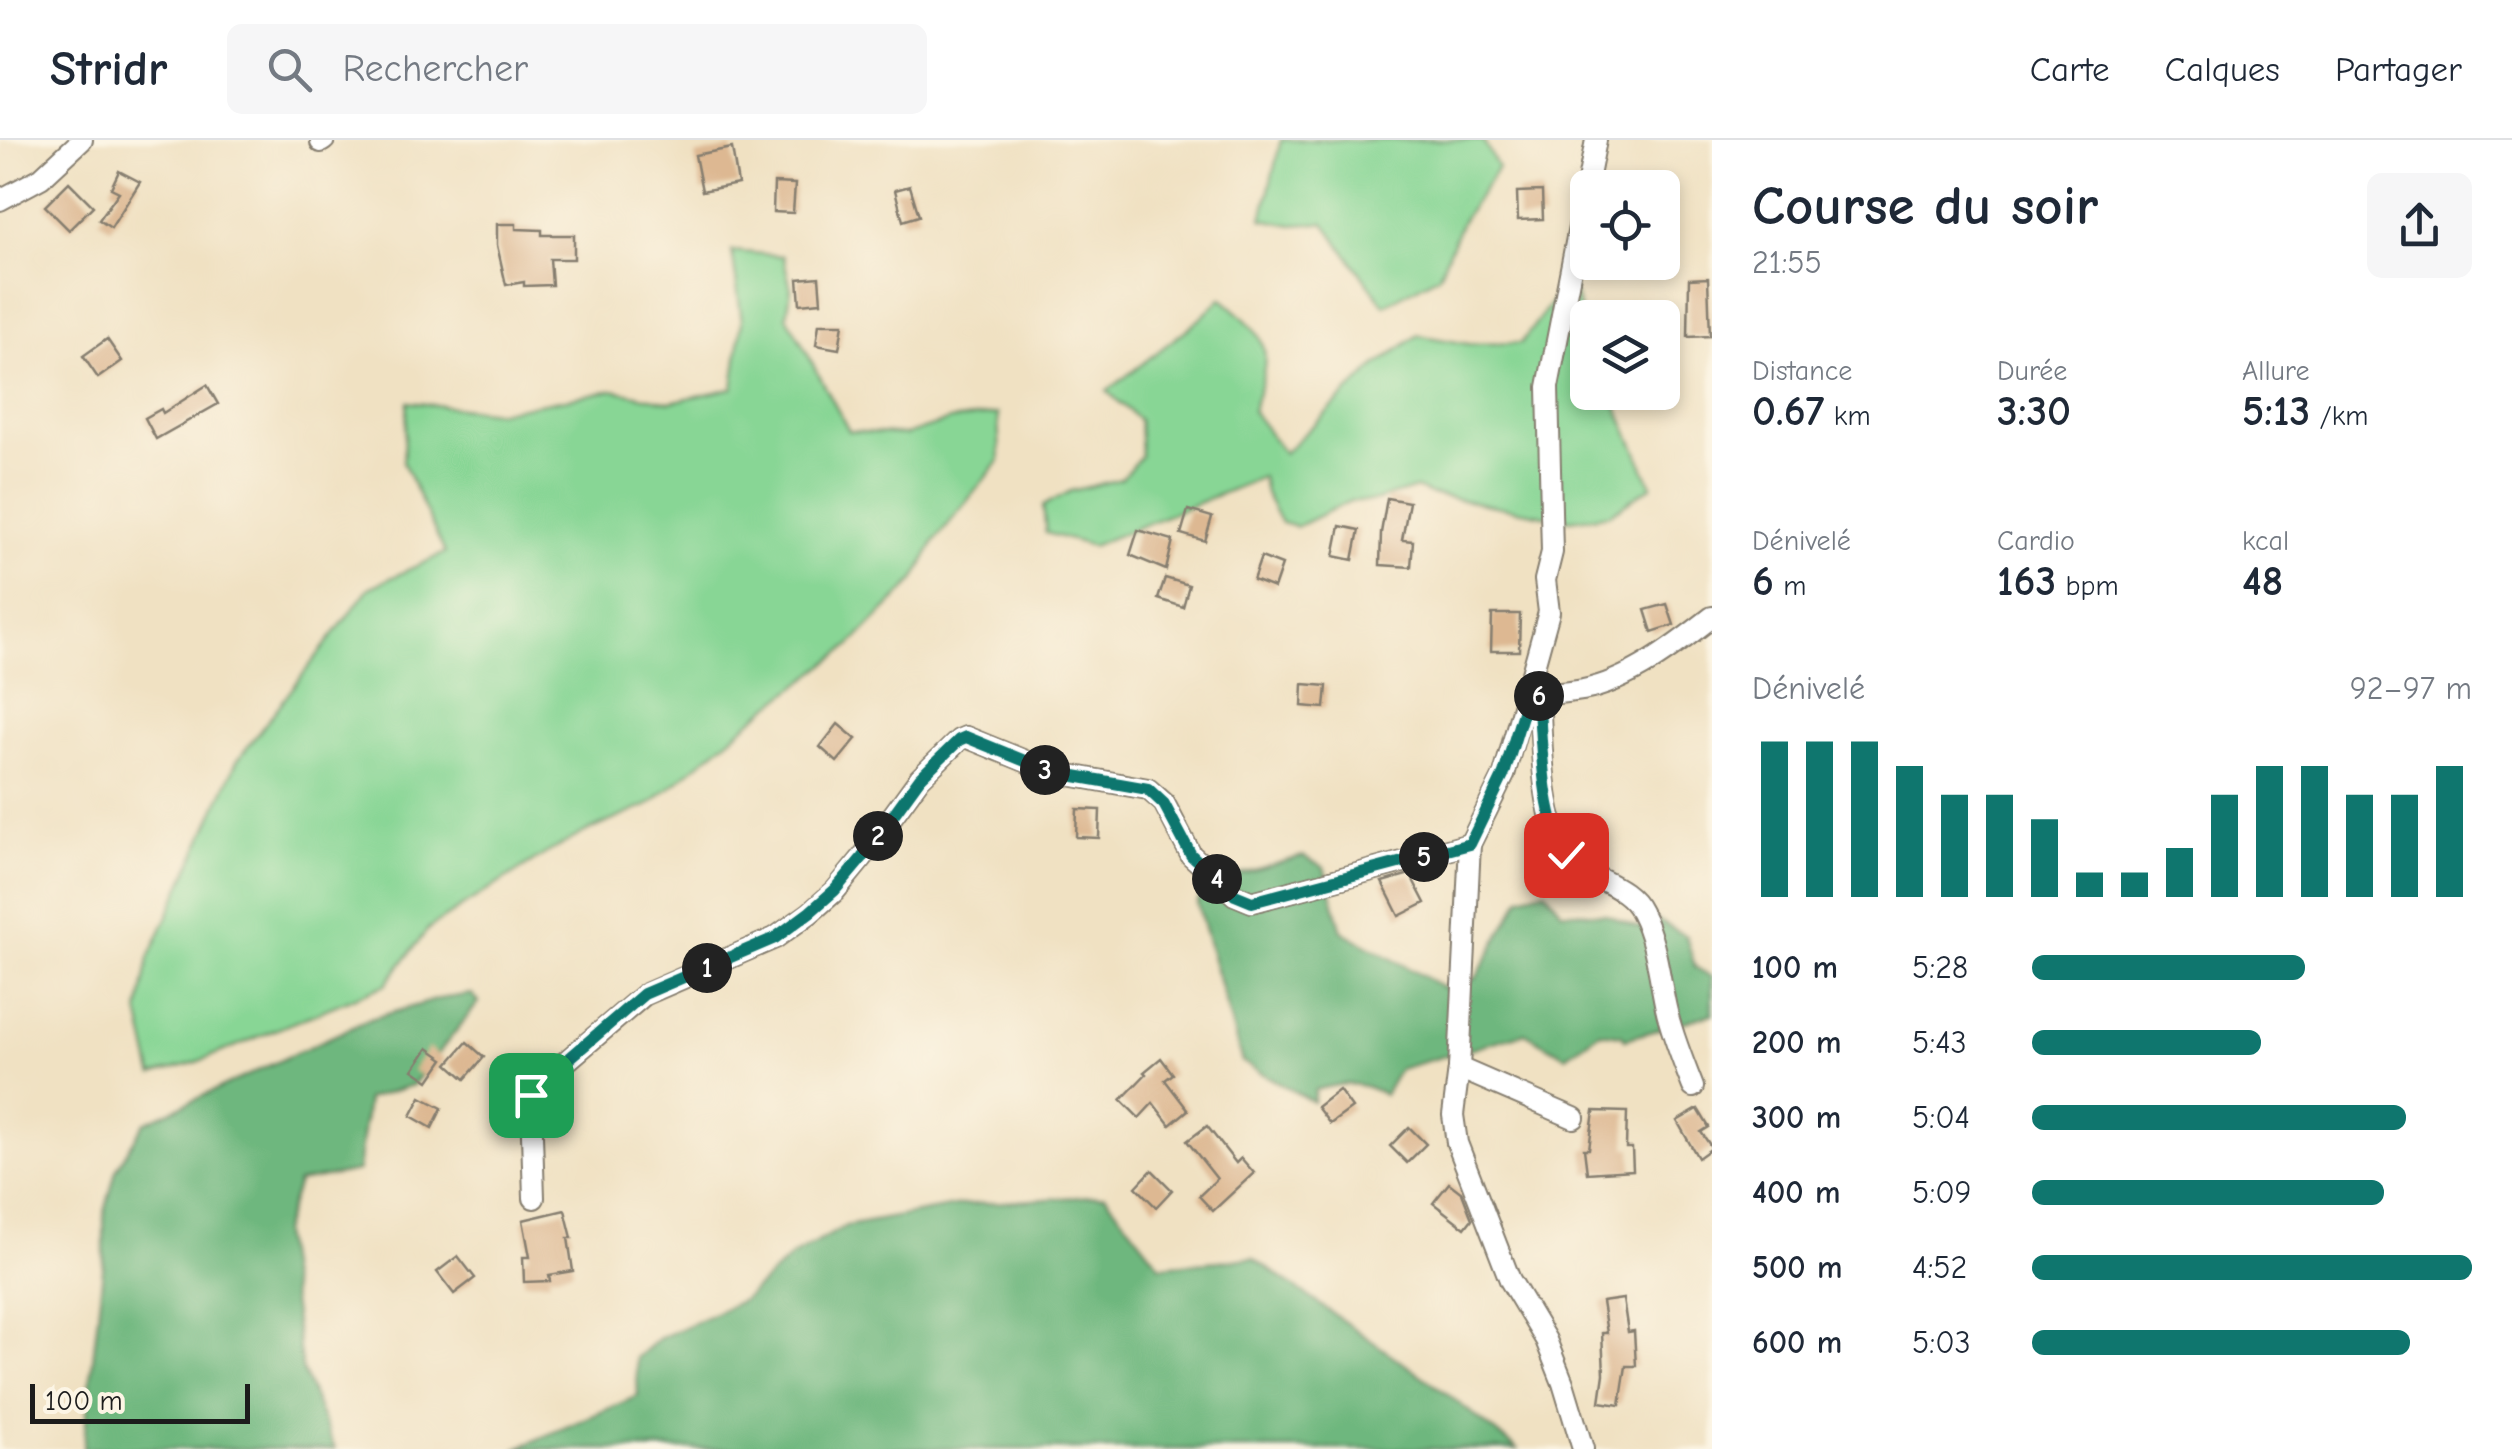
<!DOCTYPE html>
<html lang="fr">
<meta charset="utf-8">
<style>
:root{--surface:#fff;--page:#f6f6f7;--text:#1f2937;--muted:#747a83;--line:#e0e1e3;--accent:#0f766e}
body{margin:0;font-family:"Comic Neue",sans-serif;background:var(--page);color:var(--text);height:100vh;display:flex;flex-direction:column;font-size:38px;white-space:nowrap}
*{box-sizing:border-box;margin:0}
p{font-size:32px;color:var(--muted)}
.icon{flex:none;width:55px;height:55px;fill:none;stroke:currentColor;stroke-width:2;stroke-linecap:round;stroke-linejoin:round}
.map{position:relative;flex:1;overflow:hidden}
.details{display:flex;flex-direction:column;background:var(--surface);width:800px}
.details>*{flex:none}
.buttons{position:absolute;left:1570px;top:30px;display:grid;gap:20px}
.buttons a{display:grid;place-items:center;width:110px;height:110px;border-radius:15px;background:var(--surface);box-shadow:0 5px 15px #0003;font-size:50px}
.scale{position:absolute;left:30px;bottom:25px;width:220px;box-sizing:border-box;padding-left:10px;border:5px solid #1c1c1c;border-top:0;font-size:28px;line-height:35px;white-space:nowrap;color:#1c1c1c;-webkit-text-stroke:8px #fcf5e5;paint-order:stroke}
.pin{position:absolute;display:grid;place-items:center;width:85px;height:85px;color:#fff;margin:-42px;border-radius:20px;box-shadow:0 5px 15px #0006}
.km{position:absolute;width:50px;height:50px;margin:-25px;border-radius:50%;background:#222;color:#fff;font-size:28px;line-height:50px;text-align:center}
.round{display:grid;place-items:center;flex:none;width:105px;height:105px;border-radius:15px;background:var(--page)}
.headline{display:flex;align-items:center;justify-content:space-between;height:170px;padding:0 40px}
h1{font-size:55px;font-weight:800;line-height:75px}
.stats{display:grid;grid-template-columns:repeat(3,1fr);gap:15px;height:170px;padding:10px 40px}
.stats div{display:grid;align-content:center}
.stats b{font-size:42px;font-weight:800}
.stats small{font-size:28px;font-weight:400}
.stats p{font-size:28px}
.chart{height:280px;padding:20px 40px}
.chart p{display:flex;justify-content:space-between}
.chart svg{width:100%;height:180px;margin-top:10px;stroke:var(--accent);stroke-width:6}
ul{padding:0 40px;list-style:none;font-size:32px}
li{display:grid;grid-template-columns:160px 120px 1fr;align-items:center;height:75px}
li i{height:25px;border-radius:12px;background:var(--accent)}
header{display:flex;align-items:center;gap:60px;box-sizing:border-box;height:140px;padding:0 50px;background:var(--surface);border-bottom:2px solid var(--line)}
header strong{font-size:48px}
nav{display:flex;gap:55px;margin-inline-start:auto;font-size:35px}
.search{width:700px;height:90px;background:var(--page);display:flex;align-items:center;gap:25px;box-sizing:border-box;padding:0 35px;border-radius:15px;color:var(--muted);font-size:38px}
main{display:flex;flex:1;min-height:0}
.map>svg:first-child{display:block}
</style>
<header>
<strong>Stridr</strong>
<div class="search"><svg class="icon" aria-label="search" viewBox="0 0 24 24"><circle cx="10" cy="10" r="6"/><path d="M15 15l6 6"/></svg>Rechercher</div>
<nav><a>Carte</a><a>Calques</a><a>Partager</a></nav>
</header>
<main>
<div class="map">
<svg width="1712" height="1309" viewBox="0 0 1712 1309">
<rect width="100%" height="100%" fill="#fcf5e5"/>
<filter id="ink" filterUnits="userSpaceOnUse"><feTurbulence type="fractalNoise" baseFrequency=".01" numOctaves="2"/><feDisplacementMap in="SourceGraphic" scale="20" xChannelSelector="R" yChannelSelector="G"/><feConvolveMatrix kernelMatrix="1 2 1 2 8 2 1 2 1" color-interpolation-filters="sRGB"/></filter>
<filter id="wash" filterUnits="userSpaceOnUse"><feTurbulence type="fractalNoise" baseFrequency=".0048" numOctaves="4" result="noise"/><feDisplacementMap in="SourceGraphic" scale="40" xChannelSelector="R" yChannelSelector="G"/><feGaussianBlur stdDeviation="2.25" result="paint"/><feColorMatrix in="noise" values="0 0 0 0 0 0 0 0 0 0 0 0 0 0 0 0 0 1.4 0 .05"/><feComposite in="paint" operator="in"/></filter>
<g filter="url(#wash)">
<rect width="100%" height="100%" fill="#f0e1c2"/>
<g fill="#88d695" stroke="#527958" stroke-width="2.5">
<path d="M1281,0h202l15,28 -36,53 -23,54 -55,30 -60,-82 -32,2 -30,-6z"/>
<path d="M732,111l51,5 8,33 -4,27 62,115 57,4 44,-15 48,-6 2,46 -66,82 -20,39 -64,65 -92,69 -109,90 -62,26 -42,23 -116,74 -44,57 -188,77 -44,13 -14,-63 10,-54 88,-197 132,-173 76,-35 -42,-91 5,-60 88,10 117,-22 57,12 63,-14 9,-67z"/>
<path d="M1569,139l18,50 1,63 23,1 41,93 -42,28 -39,6 -141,-26 -14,-6 -43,13h-23l-54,26 -15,-4 -16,-30 -3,-16 -170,69 -46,-13 -3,-27 28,-15 50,-12 20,-23 -2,-36 -32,-29 93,-72 21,-21c51,42 52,52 31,113l32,42 92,-87 42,-31 50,9 53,-1z"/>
</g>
<g fill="#6eb77e" stroke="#456a4d" stroke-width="2.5">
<path d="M1303,716l21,11 18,64 102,57 32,-10 45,-81 24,-7 17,21 44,3 28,12 13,2 10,-8 29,16 9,31 17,10v37l-87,25 -3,-4 -22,-3 -34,24 -41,-23 -126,36 -15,26c-23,-15 -44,-12 -69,-5l-2,12 -71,-40 -45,-159 11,-20z"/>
<path d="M472,854l7,8 -66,83 -46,14 -9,72 -60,11 -16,50 20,138 33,79h-252l21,-189v-44l12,-46 28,-47 226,-104 69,-20z"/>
<path d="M1105,1055l56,71 92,-8 189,132 75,59h-1002l123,-53 -2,-38 22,-19 85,-39 49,-44 54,-30 114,-21z"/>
</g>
<g id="blocks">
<g fill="#ddb892">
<path d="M732,8l6,36 -36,7 -7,-36z"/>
<path d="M119,31l21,11 -29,46 -12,-8 20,-28 -8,-4z"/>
<path d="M69,42l24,24 -24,24 -24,-24z"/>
<path d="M774,43l21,1 -2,29 -20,-1z"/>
<path d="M910,46l9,30 -16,5 -8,-31z"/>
<path d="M1542,51l1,28 -25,1 -1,-28z"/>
<path d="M497,84h19v5l26,1v5h32v24h-24l2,26 -28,1v-4l-18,3 -9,-40z"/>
<path d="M819,137l2,25 -21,2 -2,-25z"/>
<path d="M1708,138l2,58 -22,1 1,-58z"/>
<path d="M819,184h24l-4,25 -23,-4z"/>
<path d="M107,199l15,22 -24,17 -15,-22z"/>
<path d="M207,245l11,19 -62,35 -11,-21 16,-9 2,4z"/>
<path d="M1387,358l22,4 -7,38 11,1 -2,26 -31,-2 1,-32z"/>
<path d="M1188,370l24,7 -7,24 -24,-7z"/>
<path d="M1340,386l19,4 -6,30 -19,-4z"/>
<path d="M1138,390l35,10 -7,30 -36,-15z"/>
<path d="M1261,417l21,8 -8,23 -21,-8z"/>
<path d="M1165,438l24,7 -6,22 -25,-8z"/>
<path d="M1667,464l7,21 -22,7 -7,-22z"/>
<path d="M1492,474h28l-1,37h-28z"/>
<path d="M1303,544l24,2 -2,22 -23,-2z"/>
<path d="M838,584l18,15 -19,23 -17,-15z"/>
<path d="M1077,669l23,1 -1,28 -23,-1z"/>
<path d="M1410,734l15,29 -26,13 -17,-34z"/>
<path d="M467,902l17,15 -19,22 -17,-15z"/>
<path d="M428,908l16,11 -15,22 -16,-11z"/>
<path d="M1161,918l12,16 -8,6 23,30 -18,15 -17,-22 -14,15 -18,-18 25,-26 -2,-2z"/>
<path d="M1339,950l13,18 -22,16 -13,-17z"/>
<path d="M421,957l21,11 -10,20 -21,-12z"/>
<path d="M1698,969l11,18 -8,5 11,16 -14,10 -21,-37z"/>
<path d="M1594,971l33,1 -1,36h6l1,22 -46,3 -3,-24h5z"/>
<path d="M1207,986l29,37 5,-5 13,15 -41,38 -14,-15 18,-17 -30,-38z"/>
<path d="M1409,987l17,17 -19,19 -17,-17z"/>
<path d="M1152,1030l20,20 -16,17 -20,-20z"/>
<path d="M1449,1043l13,10 10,26 -7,9 -32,-25z"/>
<path d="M565,1070l7,28h-4l5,33 -24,4 1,6 -26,1 -1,-25h7l-7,-37z"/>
<path d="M458,1116l17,22 -21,16 -17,-22z"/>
<path d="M1623,1159l5,33 6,-1 2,35h-10l-6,39 -20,-3 4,-28 -2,-41h5l-5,-31z"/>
</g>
</g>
</g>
<g filter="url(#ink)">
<use href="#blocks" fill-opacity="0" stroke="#867e6f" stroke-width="2.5"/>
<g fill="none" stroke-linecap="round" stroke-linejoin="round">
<g stroke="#867e6f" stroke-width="24">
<g id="minor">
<path d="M321,2l3,-2"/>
<path d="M0,60l41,-22 41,-38"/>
<path d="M1539,555c3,43 1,139 35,168 21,18 54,22 67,49 15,29 18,64 25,96 6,27 17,53 27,79"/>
<path d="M1528,556c18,-2 37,-3 55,-6 47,-9 92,-44 129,-73"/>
<path d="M1459,928l115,50"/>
<path d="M534,1058l-3,-95 4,-15 109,-93 131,-57 35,-25 25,-22 27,-33 58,-80 39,-38 7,-3 86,35 96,17 16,14 27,52 44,40 17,7 218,-58"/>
<path d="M1583,1309l-20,-66 -17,-43 -36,-60 -53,-137 -4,-28 6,-47 11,-224 34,-69 45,-163 -4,-32 7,-28 -4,-165 48,-247"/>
</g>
</g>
<use href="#minor" stroke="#fff" stroke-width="20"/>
</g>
</g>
<g fill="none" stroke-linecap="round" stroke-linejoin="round" filter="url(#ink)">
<g stroke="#fff" stroke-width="20">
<path id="route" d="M531,955l4,-7 109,-94 131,-56 35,-26 25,-22 27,-32 58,-80 39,-38 7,-3 86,35 96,17 16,15 27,51 44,40 17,7 218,-58 34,-70 24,-78 10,-1c4,47 3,120 28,160"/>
</g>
<use href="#route" stroke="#0f766e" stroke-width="12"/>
</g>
</svg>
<div class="buttons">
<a><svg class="icon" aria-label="locate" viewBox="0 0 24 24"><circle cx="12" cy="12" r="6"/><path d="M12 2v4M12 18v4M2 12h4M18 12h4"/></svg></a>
<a><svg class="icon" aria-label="layers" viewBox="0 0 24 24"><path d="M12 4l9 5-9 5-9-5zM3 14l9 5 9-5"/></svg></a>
</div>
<div class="scale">100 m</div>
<div class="pin" style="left:531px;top:955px;background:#1e9e55"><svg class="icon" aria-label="arrive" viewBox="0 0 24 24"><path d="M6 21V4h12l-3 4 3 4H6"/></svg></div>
<div class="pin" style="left:1566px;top:715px;background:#d93025"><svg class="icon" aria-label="check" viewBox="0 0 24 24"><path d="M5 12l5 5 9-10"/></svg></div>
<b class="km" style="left:707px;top:828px">1</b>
<b class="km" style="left:878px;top:696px">2</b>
<b class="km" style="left:1045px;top:630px">3</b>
<b class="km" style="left:1217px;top:739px">4</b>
<b class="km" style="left:1424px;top:717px">5</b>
<b class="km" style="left:1539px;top:556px">6</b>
</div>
<section class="details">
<div class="headline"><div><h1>Course du soir</h1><p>21:55</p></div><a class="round"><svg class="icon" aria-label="share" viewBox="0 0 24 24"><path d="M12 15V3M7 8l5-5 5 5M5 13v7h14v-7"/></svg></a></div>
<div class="stats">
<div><p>Distance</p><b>0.67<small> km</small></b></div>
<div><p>Durée</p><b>3:30</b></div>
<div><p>Allure</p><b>5:13<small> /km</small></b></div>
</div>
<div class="stats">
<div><p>Dénivelé</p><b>6<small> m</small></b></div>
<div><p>Cardio</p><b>163<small> bpm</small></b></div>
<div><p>kcal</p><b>48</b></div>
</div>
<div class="chart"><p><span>Dénivelé</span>92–97 m</p>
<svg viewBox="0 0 160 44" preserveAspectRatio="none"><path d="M5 44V6M15 44V6M25 44V6M35 44V12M45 44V19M55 44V19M65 44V25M75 44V38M85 44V38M95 44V32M105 44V19M115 44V12M125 44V12M135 44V19M145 44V19M155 44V12"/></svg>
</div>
<ul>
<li><b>100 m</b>5:28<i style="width:62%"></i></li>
<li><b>200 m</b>5:43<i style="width:52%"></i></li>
<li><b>300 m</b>5:04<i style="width:85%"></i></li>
<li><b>400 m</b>5:09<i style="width:80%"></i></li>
<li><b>500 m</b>4:52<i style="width:100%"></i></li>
<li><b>600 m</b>5:03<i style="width:86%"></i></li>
</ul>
</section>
</main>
